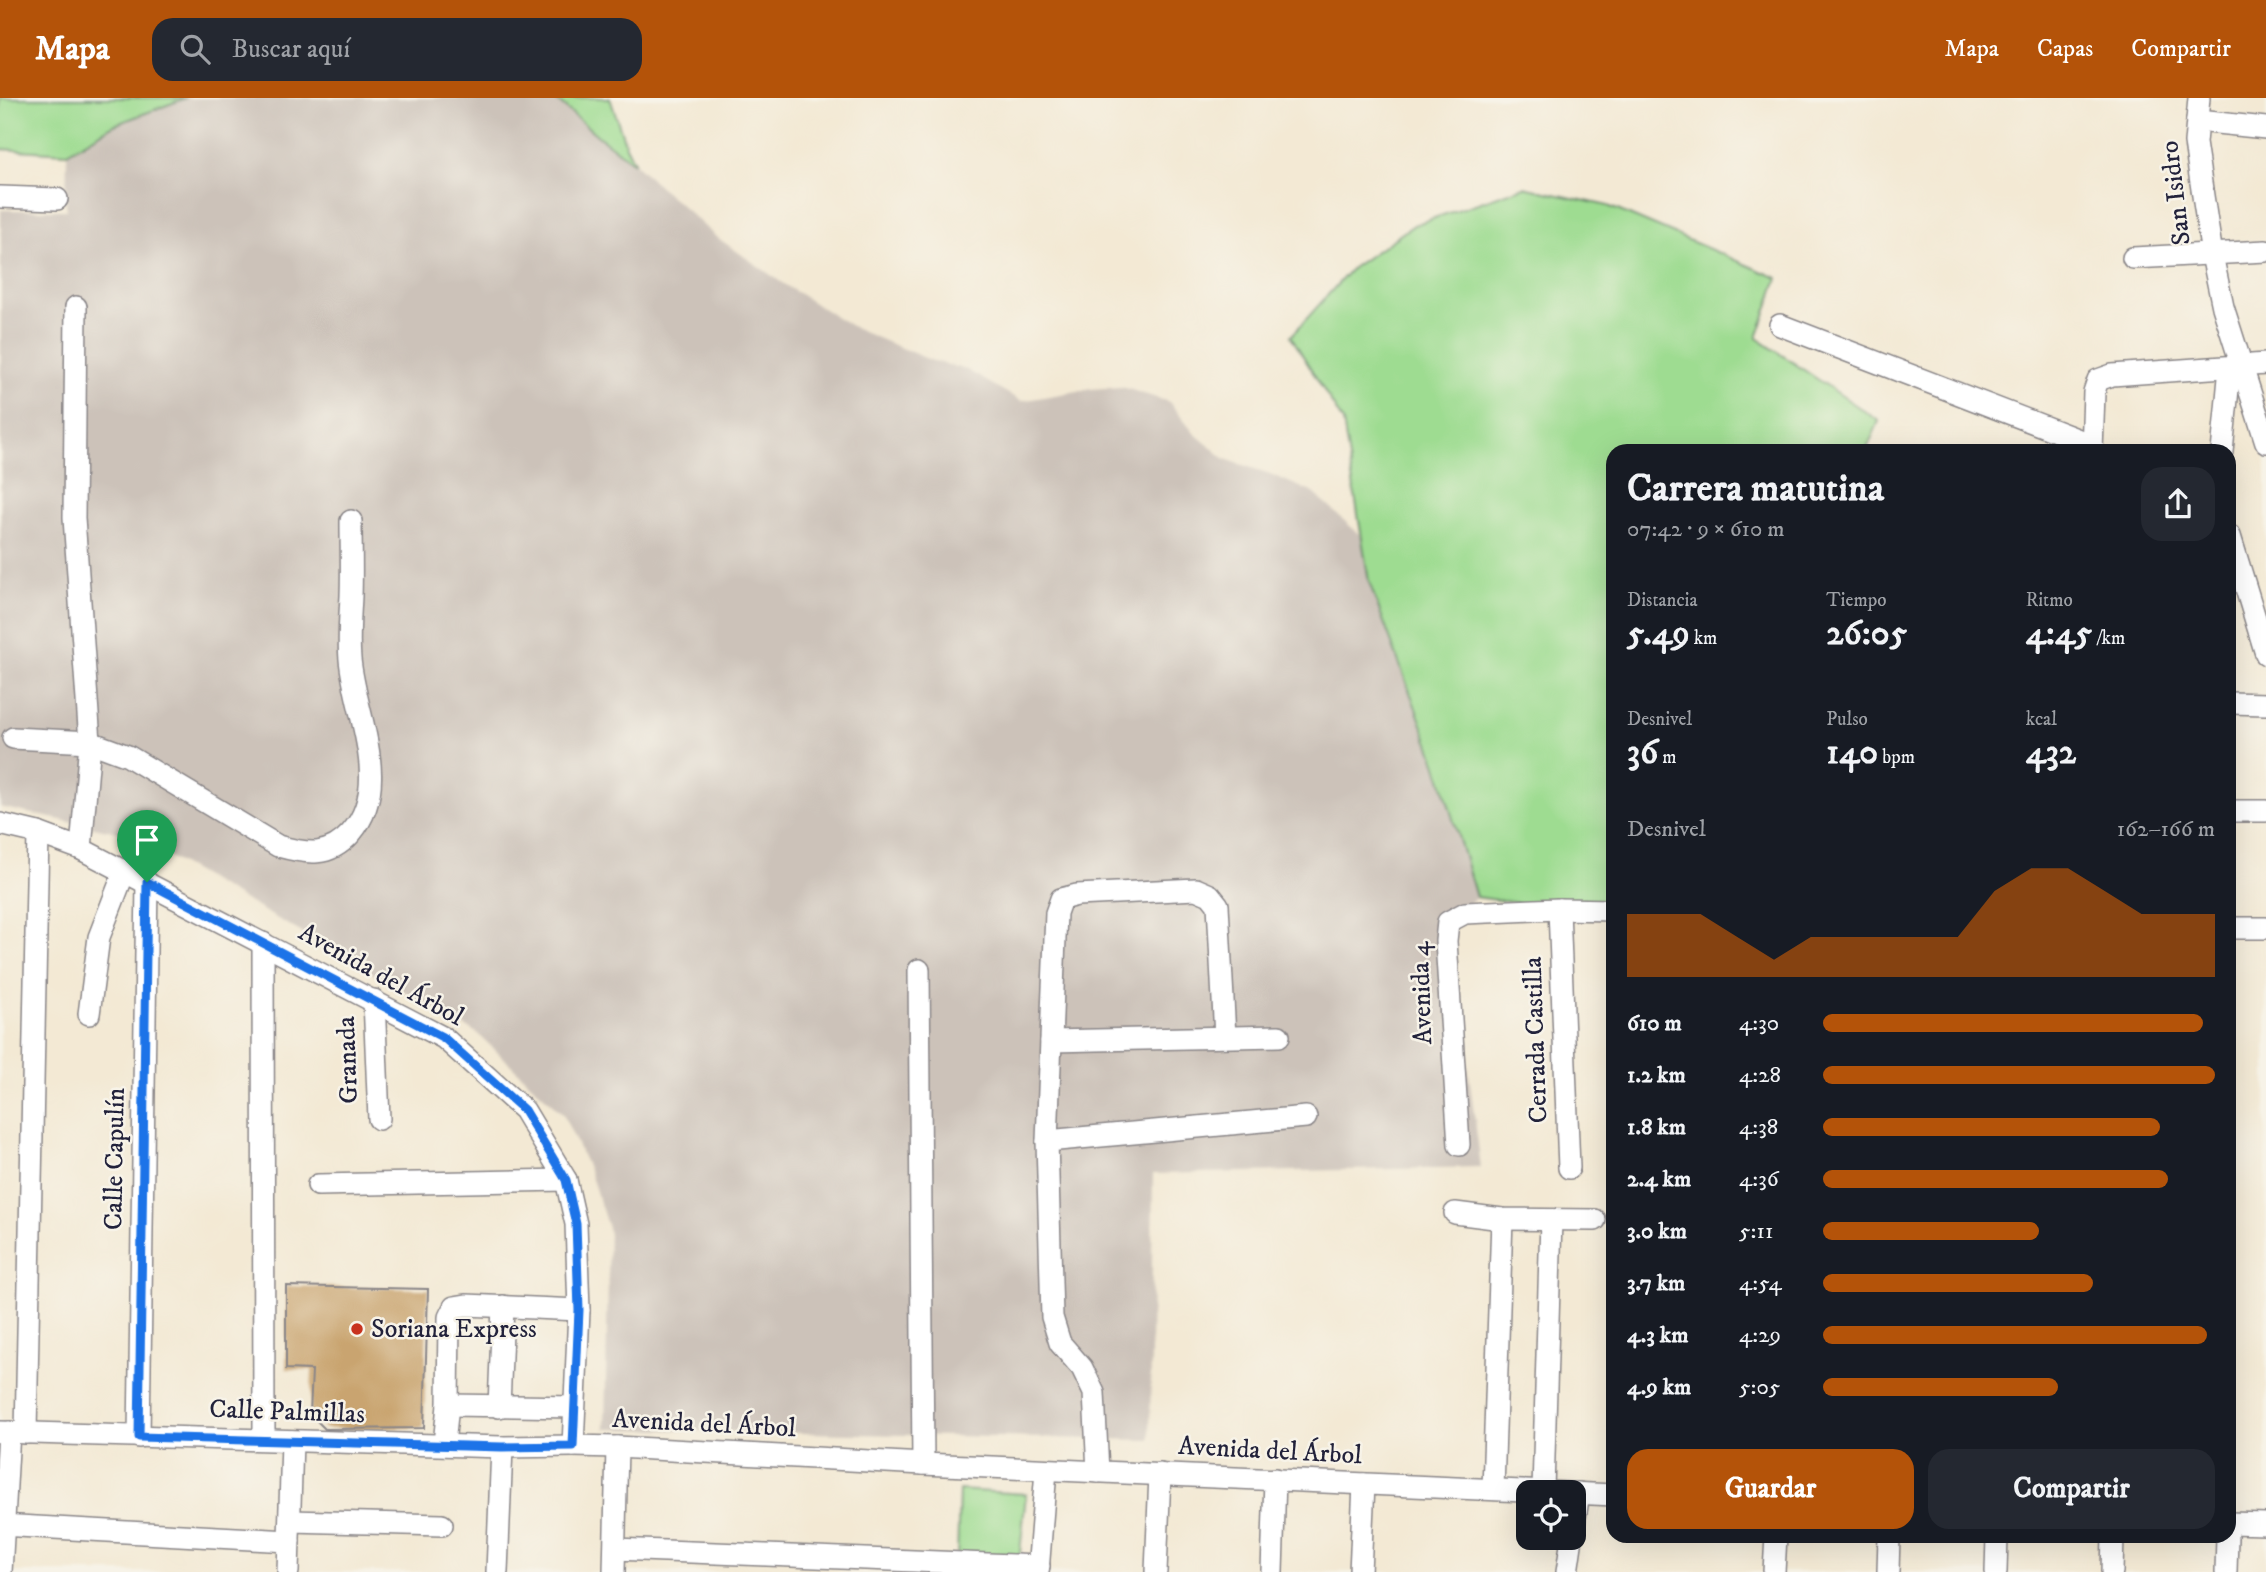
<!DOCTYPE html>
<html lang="es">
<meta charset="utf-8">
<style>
:root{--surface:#171b24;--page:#242831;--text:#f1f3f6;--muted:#9ea1a6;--accent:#b45309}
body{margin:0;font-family:"IM FELL DW Pica",serif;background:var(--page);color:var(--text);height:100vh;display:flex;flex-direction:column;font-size:26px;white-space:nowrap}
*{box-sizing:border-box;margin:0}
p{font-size:23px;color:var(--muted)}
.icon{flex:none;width:38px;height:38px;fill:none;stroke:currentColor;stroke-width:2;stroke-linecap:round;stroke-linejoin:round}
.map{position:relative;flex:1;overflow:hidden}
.drawer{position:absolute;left:1606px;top:346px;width:630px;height:1099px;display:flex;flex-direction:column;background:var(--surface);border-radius:21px;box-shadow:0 7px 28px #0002}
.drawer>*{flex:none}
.controls{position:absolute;left:1516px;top:1382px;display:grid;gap:14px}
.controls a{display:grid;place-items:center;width:70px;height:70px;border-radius:14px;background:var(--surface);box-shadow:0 7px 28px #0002;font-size:35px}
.pin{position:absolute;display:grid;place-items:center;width:60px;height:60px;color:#fff;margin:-72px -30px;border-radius:50% 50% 50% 0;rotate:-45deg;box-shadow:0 0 7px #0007}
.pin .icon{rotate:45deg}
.round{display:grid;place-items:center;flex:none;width:74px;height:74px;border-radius:21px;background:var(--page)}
.overview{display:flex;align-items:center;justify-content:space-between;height:119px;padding:0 21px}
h1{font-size:38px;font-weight:700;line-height:52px}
.figures{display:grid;grid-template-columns:repeat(3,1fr);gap:10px;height:119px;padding:7px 21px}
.figures div{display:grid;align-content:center}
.figures b{font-size:35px;font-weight:700}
.figures small{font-size:19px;font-weight:400}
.figures p{font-size:19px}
.chart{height:196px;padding:14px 21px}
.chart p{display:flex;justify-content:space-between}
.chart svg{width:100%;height:126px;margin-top:7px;fill:var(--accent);opacity:.7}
.primary-button{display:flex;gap:14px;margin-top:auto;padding:14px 21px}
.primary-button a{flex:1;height:80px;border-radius:21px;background:var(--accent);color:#fff;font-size:28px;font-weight:700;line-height:80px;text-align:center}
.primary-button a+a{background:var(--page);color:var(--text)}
ul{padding:0 21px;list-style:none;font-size:23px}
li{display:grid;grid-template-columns:112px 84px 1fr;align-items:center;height:52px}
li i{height:18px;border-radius:9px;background:var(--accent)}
header{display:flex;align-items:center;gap:42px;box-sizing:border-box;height:98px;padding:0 35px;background:var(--accent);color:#fff}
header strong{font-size:33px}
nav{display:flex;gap:38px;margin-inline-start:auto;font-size:24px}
.search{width:490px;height:63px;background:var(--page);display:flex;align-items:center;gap:18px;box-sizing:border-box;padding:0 24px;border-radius:21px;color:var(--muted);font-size:26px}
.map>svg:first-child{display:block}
</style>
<header>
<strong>Mapa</strong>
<div class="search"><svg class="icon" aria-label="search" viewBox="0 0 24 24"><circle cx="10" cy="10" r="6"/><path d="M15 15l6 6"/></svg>Buscar aquí</div>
<nav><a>Mapa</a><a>Capas</a><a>Compartir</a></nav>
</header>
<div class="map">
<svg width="2266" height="1474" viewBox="0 0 2266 1474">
<rect width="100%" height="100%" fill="#f7f3e8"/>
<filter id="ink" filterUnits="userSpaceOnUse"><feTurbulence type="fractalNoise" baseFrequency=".0143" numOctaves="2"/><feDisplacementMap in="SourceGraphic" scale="14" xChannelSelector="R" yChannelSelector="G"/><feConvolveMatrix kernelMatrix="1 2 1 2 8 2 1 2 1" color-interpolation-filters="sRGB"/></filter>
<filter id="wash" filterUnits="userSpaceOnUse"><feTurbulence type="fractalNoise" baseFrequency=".00686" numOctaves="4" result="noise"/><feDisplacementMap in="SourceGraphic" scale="28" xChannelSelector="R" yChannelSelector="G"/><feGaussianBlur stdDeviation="1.57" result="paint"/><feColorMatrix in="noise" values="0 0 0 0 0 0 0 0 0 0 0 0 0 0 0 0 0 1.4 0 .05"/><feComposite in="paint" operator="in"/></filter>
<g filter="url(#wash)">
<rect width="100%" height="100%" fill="#f3e9d4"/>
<path fill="#ccc2b9" d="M186,0h368l44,38 37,28 80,72 70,49 71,44 74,31 37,10 54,31 68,-12 33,-2 47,15 25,31 31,26 45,15 44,19 48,44 7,45 68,183 39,132 -27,25 32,245 -328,7 -3,266 -545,-11 4,-198 -20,-61 -26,-56 -86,-81 -346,-198 -131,-28 1,-597h65l1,-57 47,-28z"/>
<g fill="#9edc91" stroke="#607f66" stroke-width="2">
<path d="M0,0h186l-72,27 -47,28 -67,-4z"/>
<path d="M554,0h56l16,48 9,18 -37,-28z"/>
<path d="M1524,89l84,19 170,72 -21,60 122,83 -13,30 -252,1 -1,457h-54l-83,-12 -39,-132 -68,-183 -26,-160 -52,-86 61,-68 62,-43z"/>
<path d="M959,1392l67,4 -7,69 -62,-2z"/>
</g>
<g id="blocks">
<path fill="#c9a470" d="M286,1188l142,3 -4,139 -99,1 -15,-15 2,-44 -26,-1z"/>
</g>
</g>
<g filter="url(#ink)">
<use href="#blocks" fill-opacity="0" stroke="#8a8688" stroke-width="2"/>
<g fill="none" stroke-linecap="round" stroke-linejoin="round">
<g stroke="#8a8688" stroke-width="24">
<g id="minor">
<path d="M2199,0l-4,45 17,112 11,52 43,135"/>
<path d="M2197,23l69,7"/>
<path d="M0,99l57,2"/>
<path d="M2133,160l133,-7"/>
<path d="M76,209l-2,211 16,224 -9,107"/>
<path d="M1780,227l312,120"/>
<path d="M2092,354l2,-60 4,-12 14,-5 154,-11"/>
<path d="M2222,354l8,-85"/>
<path d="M2230,438l36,118"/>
<path d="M2230,605l36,1"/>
<path d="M13,640l77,4 38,14 150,90c29,8 51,12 73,-13 42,-48 4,-118 -1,-174 -2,-21 0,-42 1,-63 1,-25 0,-50 0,-75"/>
<path d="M2230,713h36"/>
<path d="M0,726l38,9 43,16 363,189 80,72 42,70 10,44 3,86 -6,136 44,1 306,17 691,31"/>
<path d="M1559,811l10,259"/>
<path d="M2230,830h36"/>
<path d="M263,845l1,496"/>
<path d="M919,872l4,494"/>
<path d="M374,902l5,119"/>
<path d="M89,916l10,-77 26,-67"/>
<path d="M1051,943l228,-5"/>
<path d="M1047,1043l259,-24"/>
<path d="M1459,1047l-13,-204 2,-19 17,-9 94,-4 55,1"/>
<path d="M318,1087l248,-5"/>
<path d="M1455,1115l47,6 93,1"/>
<path d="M448,1307l126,2"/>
<path d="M499,1309l4,-101"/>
<path d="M0,1334l502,15 71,-1"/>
<path d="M26,1335l12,-600"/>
<path d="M139,1339l8,-555"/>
<path d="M444,1346l4,-39 1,-88 5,-10 12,-2 113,5"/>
<path d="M1098,1374l-4,-79 -12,-25 -22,-25 -8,-26 -5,-176 9,-228 5,-14 16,-4 119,-6 14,6 8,10 7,132"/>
<path d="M1493,1391l9,-270"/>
<path d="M1543,1392l8,-270"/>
<path d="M291,1423l151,4"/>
<path d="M2230,1425l36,1"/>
<path d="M0,1427l289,16"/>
<path d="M1573,1433l6,-38"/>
<path d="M615,1451l424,17"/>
<path d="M1,1474l8,-140"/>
<path d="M288,1474l4,-131"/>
<path d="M497,1474l5,-125"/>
<path d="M614,1474l3,-125"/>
<path d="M1038,1474l8,-102"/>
<path d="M1156,1474l4,-98"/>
<path d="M1272,1474l3,-93"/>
<path d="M1360,1474l4,-88"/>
<path d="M1567,1474l5,-34"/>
<path d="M1774,1474l2,-36"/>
<path d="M1888,1474l1,-36"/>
<path d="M1996,1474l1,-36"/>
<path d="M2112,1474l1,-36"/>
<path d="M2226,1474l1,-36"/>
</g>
</g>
<use href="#minor" stroke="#fff" stroke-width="21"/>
</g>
</g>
<g fill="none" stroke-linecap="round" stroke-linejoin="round" filter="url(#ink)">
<g stroke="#fff" stroke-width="14">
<path id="route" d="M147,784l297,156 80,72 42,70 10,44 3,86 -6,136 -71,1 -363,-10z"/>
</g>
<use href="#route" stroke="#1a73e8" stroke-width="9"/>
</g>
<circle fill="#c8321e" stroke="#f7f3e8" stroke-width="2.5" cx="357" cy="1231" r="7"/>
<g text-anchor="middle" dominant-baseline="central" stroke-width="5" stroke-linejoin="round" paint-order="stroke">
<g font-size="26" fill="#22223b" stroke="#f7f3e8">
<text transform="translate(2176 95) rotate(-97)">San Isidro</text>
<text transform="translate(381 877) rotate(29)">Avenida del Árbol</text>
<text transform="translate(1422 895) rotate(-92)">Avenida 4</text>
<text transform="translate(1536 942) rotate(-92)">Cerrada Castilla</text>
<text transform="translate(348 962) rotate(-92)">Granada</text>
<text transform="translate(115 1061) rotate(-89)">Calle Capulín</text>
<text transform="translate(287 1314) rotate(2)">Calle Palmillas</text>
<text transform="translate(704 1326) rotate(3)">Avenida del Árbol</text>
<text transform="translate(1270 1353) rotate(3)">Avenida del Árbol</text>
</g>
<g font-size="26" fill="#22223b" stroke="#f7f3e8" text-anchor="start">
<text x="371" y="1231">Soriana Express</text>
</g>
</g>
</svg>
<div class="controls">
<a><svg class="icon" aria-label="locate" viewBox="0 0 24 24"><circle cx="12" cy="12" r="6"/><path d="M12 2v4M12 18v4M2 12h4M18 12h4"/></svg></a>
</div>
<div class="pin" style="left:147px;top:784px;background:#1e9e55"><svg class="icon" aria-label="arrive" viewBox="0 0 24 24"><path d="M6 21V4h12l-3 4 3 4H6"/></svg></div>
<section class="drawer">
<div class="overview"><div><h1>Carrera matutina</h1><p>07:42 · 9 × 610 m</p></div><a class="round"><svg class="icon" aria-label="share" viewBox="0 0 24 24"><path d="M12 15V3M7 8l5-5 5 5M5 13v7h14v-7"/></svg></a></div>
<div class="figures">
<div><p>Distancia</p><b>5.49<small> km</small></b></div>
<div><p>Tiempo</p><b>26:05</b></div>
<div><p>Ritmo</p><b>4:45<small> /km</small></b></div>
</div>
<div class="figures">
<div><p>Desnivel</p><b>36<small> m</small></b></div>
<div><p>Pulso</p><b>140<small> bpm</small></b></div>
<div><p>kcal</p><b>432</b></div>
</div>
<div class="chart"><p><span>Desnivel</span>162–166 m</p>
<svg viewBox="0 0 160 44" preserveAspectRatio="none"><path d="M0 44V22L10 22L20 22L30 30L40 38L50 30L60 30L70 30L80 30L90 30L100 14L110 6L120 6L130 14L140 22L150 22L160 22V44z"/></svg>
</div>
<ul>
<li><b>610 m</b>4:30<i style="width:97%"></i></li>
<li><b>1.2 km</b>4:28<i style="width:100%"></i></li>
<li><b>1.8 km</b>4:38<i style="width:86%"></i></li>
<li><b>2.4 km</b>4:36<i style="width:88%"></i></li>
<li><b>3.0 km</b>5:11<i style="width:55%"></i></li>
<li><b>3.7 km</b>4:54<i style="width:69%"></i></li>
<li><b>4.3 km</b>4:29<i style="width:98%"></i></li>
<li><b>4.9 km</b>5:05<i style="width:60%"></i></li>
</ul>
<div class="primary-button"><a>Guardar</a><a>Compartir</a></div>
</section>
</div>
